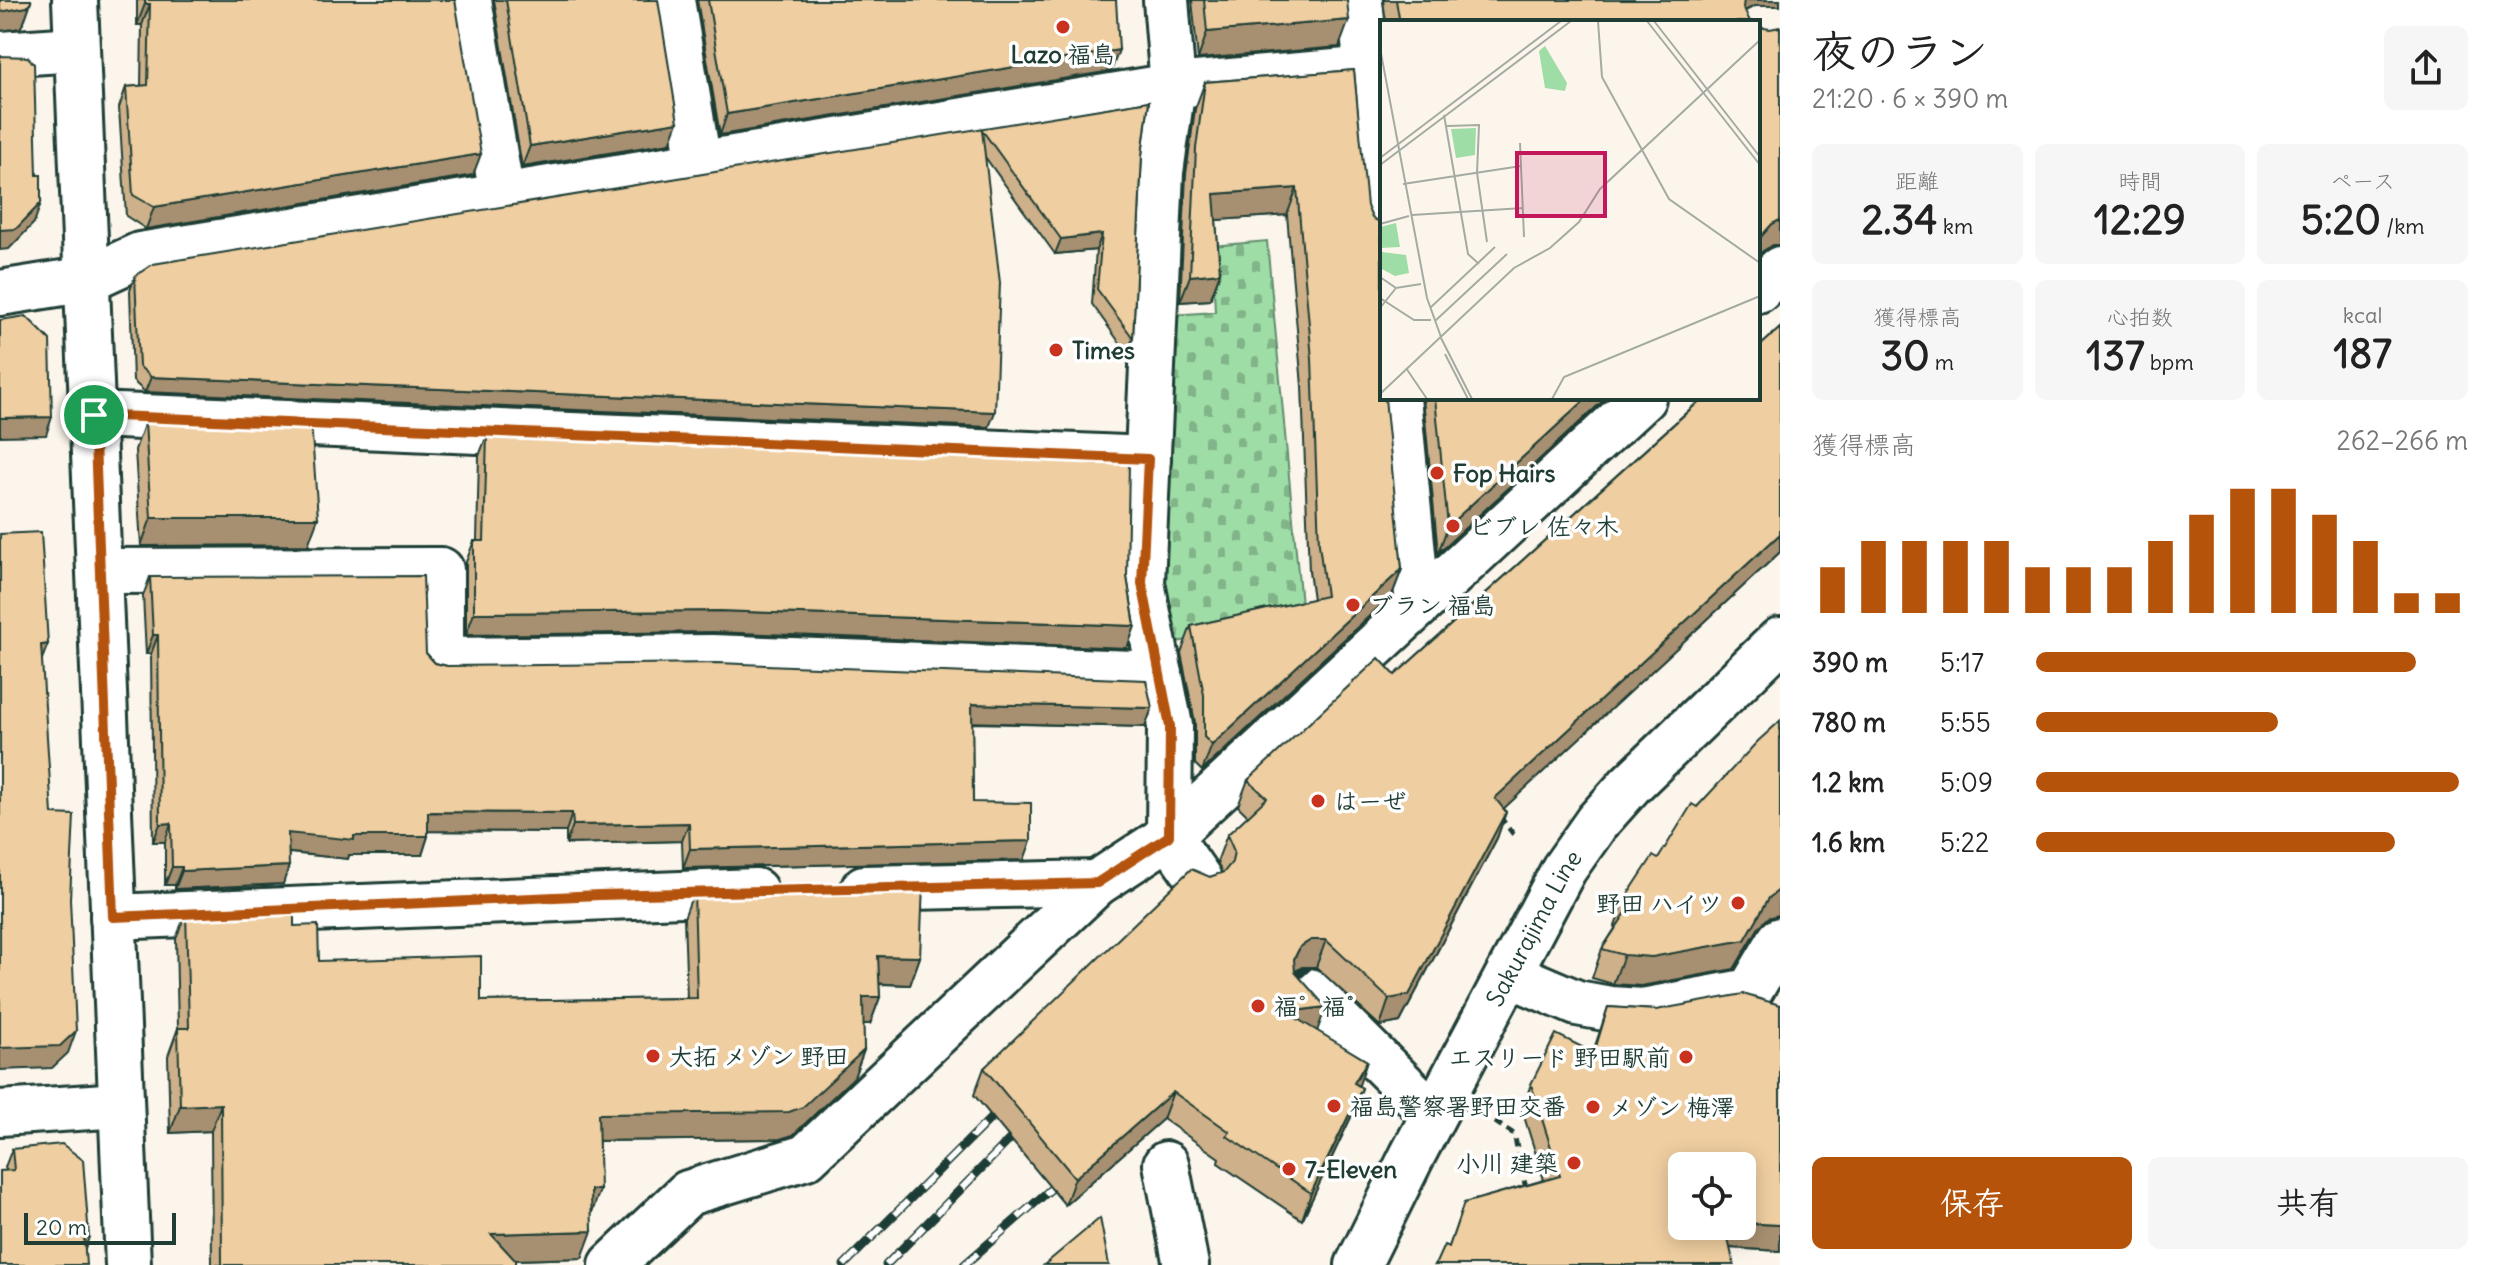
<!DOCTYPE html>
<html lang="ja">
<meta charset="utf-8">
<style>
:root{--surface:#fff;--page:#f6f6f6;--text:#222;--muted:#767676;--accent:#b45309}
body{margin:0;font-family:Delius,"Klee One",sans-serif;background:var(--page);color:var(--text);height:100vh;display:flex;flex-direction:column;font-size:30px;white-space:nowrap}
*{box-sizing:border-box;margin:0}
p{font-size:26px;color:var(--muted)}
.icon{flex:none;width:44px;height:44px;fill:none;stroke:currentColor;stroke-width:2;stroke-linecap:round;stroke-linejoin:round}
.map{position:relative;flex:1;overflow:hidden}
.sheet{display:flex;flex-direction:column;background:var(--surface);width:720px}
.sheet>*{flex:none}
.controls{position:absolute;left:1668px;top:1152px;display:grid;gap:16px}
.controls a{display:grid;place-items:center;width:88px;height:88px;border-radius:12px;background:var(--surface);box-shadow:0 4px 20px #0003;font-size:40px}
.scale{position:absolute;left:24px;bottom:20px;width:152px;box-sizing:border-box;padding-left:8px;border:4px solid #1f3d34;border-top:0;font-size:22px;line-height:28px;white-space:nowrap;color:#1f3d34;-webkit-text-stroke:6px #fff;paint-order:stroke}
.pin{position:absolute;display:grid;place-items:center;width:68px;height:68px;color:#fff;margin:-34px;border:4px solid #fff;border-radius:50%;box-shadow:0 2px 8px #0007}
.round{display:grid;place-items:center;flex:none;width:84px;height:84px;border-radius:12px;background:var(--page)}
.overview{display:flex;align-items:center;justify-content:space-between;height:136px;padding:0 32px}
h1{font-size:44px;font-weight:800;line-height:60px}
.metrics{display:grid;grid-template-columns:repeat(3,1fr);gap:12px;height:136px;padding:8px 32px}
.metrics div{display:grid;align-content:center;border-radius:12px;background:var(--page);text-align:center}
.metrics b{font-size:40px;font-weight:800}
.metrics small{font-size:22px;font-weight:400}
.metrics p{font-size:22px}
.chart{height:224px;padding:16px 32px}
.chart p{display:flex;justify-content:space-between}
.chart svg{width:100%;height:144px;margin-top:8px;stroke:var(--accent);stroke-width:6}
.primary-button{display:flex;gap:16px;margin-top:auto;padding:16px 32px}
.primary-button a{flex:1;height:92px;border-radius:12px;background:var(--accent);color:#fff;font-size:32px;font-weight:800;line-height:92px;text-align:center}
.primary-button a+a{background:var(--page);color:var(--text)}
ul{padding:0 32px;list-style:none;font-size:26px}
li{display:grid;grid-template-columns:128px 96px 1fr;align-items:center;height:60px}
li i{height:20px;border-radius:10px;background:var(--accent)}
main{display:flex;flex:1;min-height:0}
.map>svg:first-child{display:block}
</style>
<main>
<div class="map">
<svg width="1780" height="1265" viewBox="0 0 1780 1265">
<defs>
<pattern id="cemetery-stones" width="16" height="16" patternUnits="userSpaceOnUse" patternTransform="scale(2)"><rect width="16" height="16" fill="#9fdda6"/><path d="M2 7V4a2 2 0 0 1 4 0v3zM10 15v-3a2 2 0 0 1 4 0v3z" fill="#81b488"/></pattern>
</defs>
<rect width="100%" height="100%" fill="#fcf5ec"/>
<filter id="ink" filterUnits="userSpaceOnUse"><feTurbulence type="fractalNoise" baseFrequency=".0125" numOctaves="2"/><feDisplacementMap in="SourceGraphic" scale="16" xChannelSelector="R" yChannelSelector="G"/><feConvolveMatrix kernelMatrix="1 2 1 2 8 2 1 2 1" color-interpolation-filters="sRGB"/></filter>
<g filter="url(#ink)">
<path fill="url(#cemetery-stones)" stroke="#5f8d6d" stroke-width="2" d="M1267,241l35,374 -129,28 -12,-75 11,-253 43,-3 -3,-66z"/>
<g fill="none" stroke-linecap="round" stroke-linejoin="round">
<g stroke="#1f3d34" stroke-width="50">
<g id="minor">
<path d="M75,0l53,1265"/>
<path d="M469,0l33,196"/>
<path d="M672,0l27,164"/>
<path d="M1166,0l7,86 -12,86 -19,411 28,143 -1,110 30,43"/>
<path d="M1360,0l22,230"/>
<path d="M0,54l77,-5"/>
<path d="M1758,290l22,-21"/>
<path d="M0,293l88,-14 52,-24 1033,-169 209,-18"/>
<path d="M1398,398l20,207"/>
<path d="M94,415l1054,44"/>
<path d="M100,571l341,-1v90l271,-3 448,17"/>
<path d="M864,888l233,-5"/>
<path d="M113,917l642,-26"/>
<path d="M1509,974l68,29 33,6 33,2 107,-20 30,-51"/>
<path d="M1309,991l124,123"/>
<path d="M0,1113l121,-8"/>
<path d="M1166,1164l20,101"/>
<path d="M612,1265l76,-72 118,-36 291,-274 72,-47 474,-438"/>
<path id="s1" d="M1358,1265l54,-109 152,-287 33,-47 33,-37 150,-145"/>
</g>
</g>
<g stroke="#1f3d34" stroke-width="5" stroke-dasharray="8 6" stroke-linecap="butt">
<path d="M1500,817l14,18"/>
<path d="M1495,1122l19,12 12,55"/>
</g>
<use href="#minor" stroke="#fff" stroke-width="44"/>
<g stroke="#1f3d34" stroke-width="9">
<g id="rail">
<path d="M1283,989l42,-38"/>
<path d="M844,1265l164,-164"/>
<path d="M886,1265l141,-143"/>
<path d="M964,1265l104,-91"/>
</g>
</g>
<use href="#rail" stroke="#fff" stroke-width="6" stroke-dasharray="18" stroke-linecap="butt"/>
</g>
<g fill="#ceb18a" stroke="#1f3d34" stroke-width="2">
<path d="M137,0h318l18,175 -327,54 -20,-13 -7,-108 7,-21 15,-1 1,-61h-5z"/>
<path d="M494,0h164l12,143 -148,24z"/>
<path d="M697,0h419l-5,71 -391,64z"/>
<path d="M1192,0h155l-8,47 -141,12z"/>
<path d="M1383,0h397v6h-25l-10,5 4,9 2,2h-365z"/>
<path d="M1354,70l28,328 20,171 -10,26 -190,176 -7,-7v-42l-14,-69 10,-27 122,-27 -4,-28 -7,-185 -15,-171 -71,5 4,53 -10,27 -30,2 6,-128 9,-65 10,-27z"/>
<path d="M1149,101l-7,54 -9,183 -6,15 -35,-49 4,-54 -41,4 -70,-97 4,270 -844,-35 -12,-11 -3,-90 5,-15z"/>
<path d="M1780,328v224l-276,256 2,4 -9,26 -97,184 -20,4 -64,-59h-14l-7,4 22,60 50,30 -9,25 4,2 -10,27 -50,105 -84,-57 1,-5 -56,-39 -98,86 -91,-110 10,-27 226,-191 12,-4 -5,-11 10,-27 21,-19 -10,-10 10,-26 147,-105z"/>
<path d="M1423,398h183l-168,155z"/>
<path d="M145,422l163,123 -167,1 -6,-96z"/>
<path d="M487,435l640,142 8,49 -8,22 -414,-16 -247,3v-73l8,-21h3l2,-85z"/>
<path d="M150,577l276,76 9,10 12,3 705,42 -7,19 -173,-4 1,79 51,58 -341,8 -1,-27 -116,3v-12l-138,-1v5l-6,19h-73l-1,4 -59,-6 -6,31 -108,5v-4h-10v-43h-12l-2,-188h-5l-3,-58z"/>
<path d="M1780,721v194l-12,3 -9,9 -25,42 -93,17 -28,-2 -21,-6 10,-29 14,-22 -1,-1 11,-29 32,-38 39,-52z"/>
<path d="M694,891l226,66 -10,28 -31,-1 1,13 -10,27h-7l1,26 -10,27 -61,58 -13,4 -181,2 -8,74 -9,43 -67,2v5h-303l-1,-134 -41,2 -2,-77 10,-28 -2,-89 10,-27 108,14 25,35 162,40 206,-3 -3,-80z"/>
<path d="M1780,1005v246l-50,-3 -295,17 14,-18 15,-44 80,-23 -22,-70 9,-26 62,-32 15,-45 48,3z"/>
<path d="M12,1149l73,101 -79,-80 -1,-3z"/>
</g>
<g fill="#a79071" stroke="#1f3d34" stroke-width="2">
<path d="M1743,0h37v6h-25l-13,6z"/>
<path d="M31,2l-7,20 -4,6 -20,3v-19z"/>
<path d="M145,4h5l-8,21h-5z"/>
<path d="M1349,20l-10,27 -141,12 9,-27z"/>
<path d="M1119,50l-8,21 -391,64 7,-21z"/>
<path d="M678,122l-8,21 -148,24 8,-21z"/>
<path d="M481,154l-8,21 -327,54 8,-22z"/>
<path d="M1297,188l-10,27 -82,6 9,-27z"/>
<path d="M41,203l-7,20 -25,26 -9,1v-20z"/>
<path d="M1780,220v25h-7l-10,6 -5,5v-16l14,-16z"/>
<path d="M1102,234l-6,16 -41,4 6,-15z"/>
<path d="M1220,273l-10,27 -30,2 10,-26z"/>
<path d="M151,377l844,35 -6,15 -844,-35z"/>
<path d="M1587,398h19l-168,155 10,-27z"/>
<path d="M52,417l-6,18 -46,1v-18z"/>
<path d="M151,518h167l-10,27 -167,1z"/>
<path d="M1780,534v18l-294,273 9,-27z"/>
<path d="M1402,569l-10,26 -190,176 10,-26z"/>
<path d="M721,611l414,15 -8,22 -414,-16 -247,3 8,-22z"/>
<path d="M153,635h5l-7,19h-5z"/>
<path d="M48,644l-9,23 2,-22z"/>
<path d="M972,704l180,4 -7,19 -180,-5z"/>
<path d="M428,812l144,1 -6,19 -145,-1z"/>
<path d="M1506,812l-9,26 -97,184 -20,4 9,-27z"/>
<path d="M171,823l-6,19h-12l7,-18z"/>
<path d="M689,823l-7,18 -116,3 7,-19z"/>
<path d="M288,833l66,3h74l-6,19h-73l-1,4 -66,-7z"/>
<path d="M1031,841l-7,19 -341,8 7,-19z"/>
<path d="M289,866l-6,18 -108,5 7,-18z"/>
<path d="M172,867h10l-7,18h-10z"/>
<path d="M1780,889l-1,26 -11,3 -9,9 -25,42 -93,17 -28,-2 11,-29z"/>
<path d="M1311,940h15l-10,27h-14l-11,7 3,-15 6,-12z"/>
<path d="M878,956l42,1 -10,28 -41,-2z"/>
<path d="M863,997h17l-10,27h-17z"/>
<path d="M1326,1007l-10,27 -30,-22z"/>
<path d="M76,1031l-8,22 -16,15 -52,2v-22z"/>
<path d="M864,1050l-10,27 -61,58 -13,4 -192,2 10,-27z"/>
<path d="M1367,1061l-9,27 -4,-5z"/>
<path d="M1362,1088l-10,27 -50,105 9,-27z"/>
<path d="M1173,1092l-10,27 -98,86 10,-27z"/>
<path d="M221,1104l-10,27 -41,2 10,-27z"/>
<path d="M591,1190h9l-10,28z"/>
<path d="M1742,1223l38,2v26l-66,-4 8,-21h20z"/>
<path d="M592,1231l-10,27 -101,3 10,-27z"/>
<path d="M84,1237h5l-6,18z"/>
</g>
<g fill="#efcea1" stroke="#1f3d34" stroke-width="2">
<path d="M0,0h31v2l-4,5 -27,5z"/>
<path d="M145,0h310l26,154 -327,53 -21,-12 -7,-108 22,-2 2,-81h-5z"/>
<path d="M506,0h152l20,122 -148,24z"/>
<path d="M708,0h408l3,50 -392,64z"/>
<path d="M1204,0h143l2,20 -142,12z"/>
<path d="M1396,0h348l-1,7 6,13 2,2h-346l-6,-4z"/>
<path d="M1758,27l12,2 10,-2v193l-8,4 -14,16z"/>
<path d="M0,56l28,1 6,7 3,111h4v28l-25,26 -16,1z"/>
<path d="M1354,70l13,136 5,12 10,5v6h-1l1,15v154h3l17,171 -190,176 -8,-8v-42l-13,-69 135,-30 -7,-52 -7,-185 -15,-171 -83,6 6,79 -30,3 6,-128 9,-66z"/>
<path d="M1149,101l-7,54 -9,183 -36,-49 5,-55 -41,5 -79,-109 18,153 -5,129 -844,-35 -12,-11 -4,-90 18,-12z"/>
<path d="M26,316l24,24 2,77 -52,1v-98z"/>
<path d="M1780,328v206l-285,264 11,14 -97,183 -20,4 -63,-59h-15l-11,7 -6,12 1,13 31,35 -40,5 81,49 -13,22 8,5 -51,105 -84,-57 3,-4 -57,-40 -98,86 -91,-110 207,-199 19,8 14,-5 8,-10 2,-11 -7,-16 40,-37 -19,-18 131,-122 16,17 308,-277h55v-50z"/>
<path d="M1435,398h152l-139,128z"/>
<path d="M213,417l98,4 7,97h-167l-6,-96z"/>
<path d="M487,435l642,27 -2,115 8,49 -414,-15 -247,2v-72h10z"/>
<path d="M41,532l7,112 -7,1 11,169 22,1 -4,84 6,132 -16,15 -60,2v-514z"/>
<path d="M423,576l3,77 9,10 12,3 271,-3 428,17 6,28 -180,-4 1,98 58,1v38l-341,8 -1,-26 -116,2 -1,-12 -144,-1v24h-74v4l-66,-7 1,33 -107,5v-4h-10l-1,-44 -11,1 -2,-189h-5l-3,-58z"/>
<path d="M1780,721v168l-11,9 -24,42 -93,17 -28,-2 -22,-6 31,-47 -7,-5 27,-41 5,3 34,-55 5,3 60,-65z"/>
<path d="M923,885l-3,72 -42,-1 2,41h-17l1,53 -61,57 -14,5 -191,2 2,76h-9l1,41 -101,3 24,26v5h-293l-1,-161 -41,2 -2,-78h11l-3,-116 108,-5v19l24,-1 1,36 162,-5v45l216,-3 -3,-107z"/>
<path d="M1743,994l37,11v220l-38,-2v-57h-60v60h43l9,39h-299l9,-20 5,2 15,-44 96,-27 -29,-92 25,-50 38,19 14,-46 48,3z"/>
<path d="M62,1144l21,16 6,77h-5l2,28h-86v-94l14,-1 -2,-21z"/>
<path d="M1100,1218l9,47h-65z"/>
</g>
</g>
<g fill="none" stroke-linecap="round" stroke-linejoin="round" filter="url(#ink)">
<g stroke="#fff" stroke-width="16">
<path id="route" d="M94,415l1054,44 -6,124 28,143 -1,110 -72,47 -497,12 -487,22z"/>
</g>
<use href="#route" stroke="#b45309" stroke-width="10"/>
</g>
<g fill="#c8321e" stroke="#fff" stroke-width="3">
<circle cx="1063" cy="27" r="8"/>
<circle cx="1056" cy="350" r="8"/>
<circle cx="1437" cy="473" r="8"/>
<circle cx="1453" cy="526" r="8"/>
<circle cx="1353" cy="605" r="8"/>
<circle cx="1318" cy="801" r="8"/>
<circle cx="1738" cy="903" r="8"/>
<circle cx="1258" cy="1006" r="8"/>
<circle cx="653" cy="1056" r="8"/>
<circle cx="1686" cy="1057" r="8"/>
<circle cx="1334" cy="1106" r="8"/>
<circle cx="1593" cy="1107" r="8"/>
<circle cx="1574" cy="1163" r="8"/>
<circle cx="1289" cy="1169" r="8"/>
</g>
<g text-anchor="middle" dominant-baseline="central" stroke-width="7" stroke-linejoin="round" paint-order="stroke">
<g font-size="24" font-weight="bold" fill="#1f3d34" stroke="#fff" text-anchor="start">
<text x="1063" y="54" text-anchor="middle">Lazo 福島</text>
<text x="1072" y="350">Times</text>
<text x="1453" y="473">Fop Hairs</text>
<text x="1469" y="526">ビブレ 佐々木</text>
<text x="1369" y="605">ブラン 福島</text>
<text x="1334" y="801">はーぜ</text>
<text x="1722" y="903" text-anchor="end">野田 ハイツ</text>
<text x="1274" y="1006">福゜福゜</text>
<text x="669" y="1056">大拓 メゾン 野田</text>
<text x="1670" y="1057" text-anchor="end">エスリード 野田駅前</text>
<text x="1350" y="1106">福島警察署野田交番</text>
<text x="1609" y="1107">メゾン 梅澤</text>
<text x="1558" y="1163" text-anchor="end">小川 建築</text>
<text x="1305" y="1169">7-Eleven</text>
</g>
<g font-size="24" fill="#1f3d34" stroke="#fff">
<text stroke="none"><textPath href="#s1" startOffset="380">Sakurajima Line</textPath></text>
</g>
</g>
<g transform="translate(1380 20)">
<rect width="380" height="380" fill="#fcf5ec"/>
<path d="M165,26l22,37 -2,8 -20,-3 -6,-37zM16,203l4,24 -20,1v-21z" fill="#9fdda6"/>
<path d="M96,108l-1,27 -19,3 -5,-29zM2,232l24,3 3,18 -14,3 -15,-8z" fill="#9fdda6"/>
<path fill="none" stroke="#a4aba2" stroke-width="2" d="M218,1l4,56 67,122 91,64M267,1l113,144M274,1l106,136M0,28l47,250 14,39M64,95l24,139 11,10M67,106l32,-1 -2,48 10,69M140,123l4,94M0,138l181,-137M0,145l191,-144M23,164l118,-18M32,195l111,-7M0,204l29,-8M0,257l16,11 25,-4M0,278l34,22h17M0,288l16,-20M50,288l65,-61M55,301l72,-67M61,318l31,61M65,334l23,45M26,348l21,31M0,374l134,-126 36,-20 29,-26 21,-33 160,-149M172,379l12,-22 196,-81"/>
<path fill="#c2185b" fill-opacity="0.15" stroke="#c2185b" stroke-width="4" d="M137,133h88v63h-88z"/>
<rect width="380" height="380" fill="none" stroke="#1f3d34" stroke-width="4"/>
</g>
</svg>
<div class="controls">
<a><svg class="icon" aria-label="locate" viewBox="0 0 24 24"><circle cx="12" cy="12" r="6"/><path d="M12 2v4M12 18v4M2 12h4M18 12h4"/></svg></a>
</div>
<div class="scale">20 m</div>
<div class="pin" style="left:94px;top:415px;background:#1e9e55"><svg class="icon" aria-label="arrive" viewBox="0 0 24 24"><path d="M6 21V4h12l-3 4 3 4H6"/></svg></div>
</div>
<section class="sheet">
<div class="overview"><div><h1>夜のラン</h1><p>21:20 · 6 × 390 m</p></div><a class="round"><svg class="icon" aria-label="share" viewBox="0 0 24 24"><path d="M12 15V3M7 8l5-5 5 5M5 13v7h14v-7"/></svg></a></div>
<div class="metrics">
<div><p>距離</p><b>2.34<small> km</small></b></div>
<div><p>時間</p><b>12:29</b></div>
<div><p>ペース</p><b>5:20<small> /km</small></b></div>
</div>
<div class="metrics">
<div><p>獲得標高</p><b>30<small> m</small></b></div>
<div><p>心拍数</p><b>137<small> bpm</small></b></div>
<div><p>kcal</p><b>187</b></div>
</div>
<div class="chart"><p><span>獲得標高</span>262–266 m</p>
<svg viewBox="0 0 160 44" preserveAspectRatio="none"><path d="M5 44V30M15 44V22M25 44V22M35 44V22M45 44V22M55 44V30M65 44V30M75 44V30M85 44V22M95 44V14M105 44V6M115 44V6M125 44V14M135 44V22M145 44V38M155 44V38"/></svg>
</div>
<ul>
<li><b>390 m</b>5:17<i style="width:88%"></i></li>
<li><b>780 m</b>5:55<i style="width:56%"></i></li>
<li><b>1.2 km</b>5:09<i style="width:98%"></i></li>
<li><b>1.6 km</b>5:22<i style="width:83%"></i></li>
</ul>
<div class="primary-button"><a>保存</a><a>共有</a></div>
</section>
</main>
